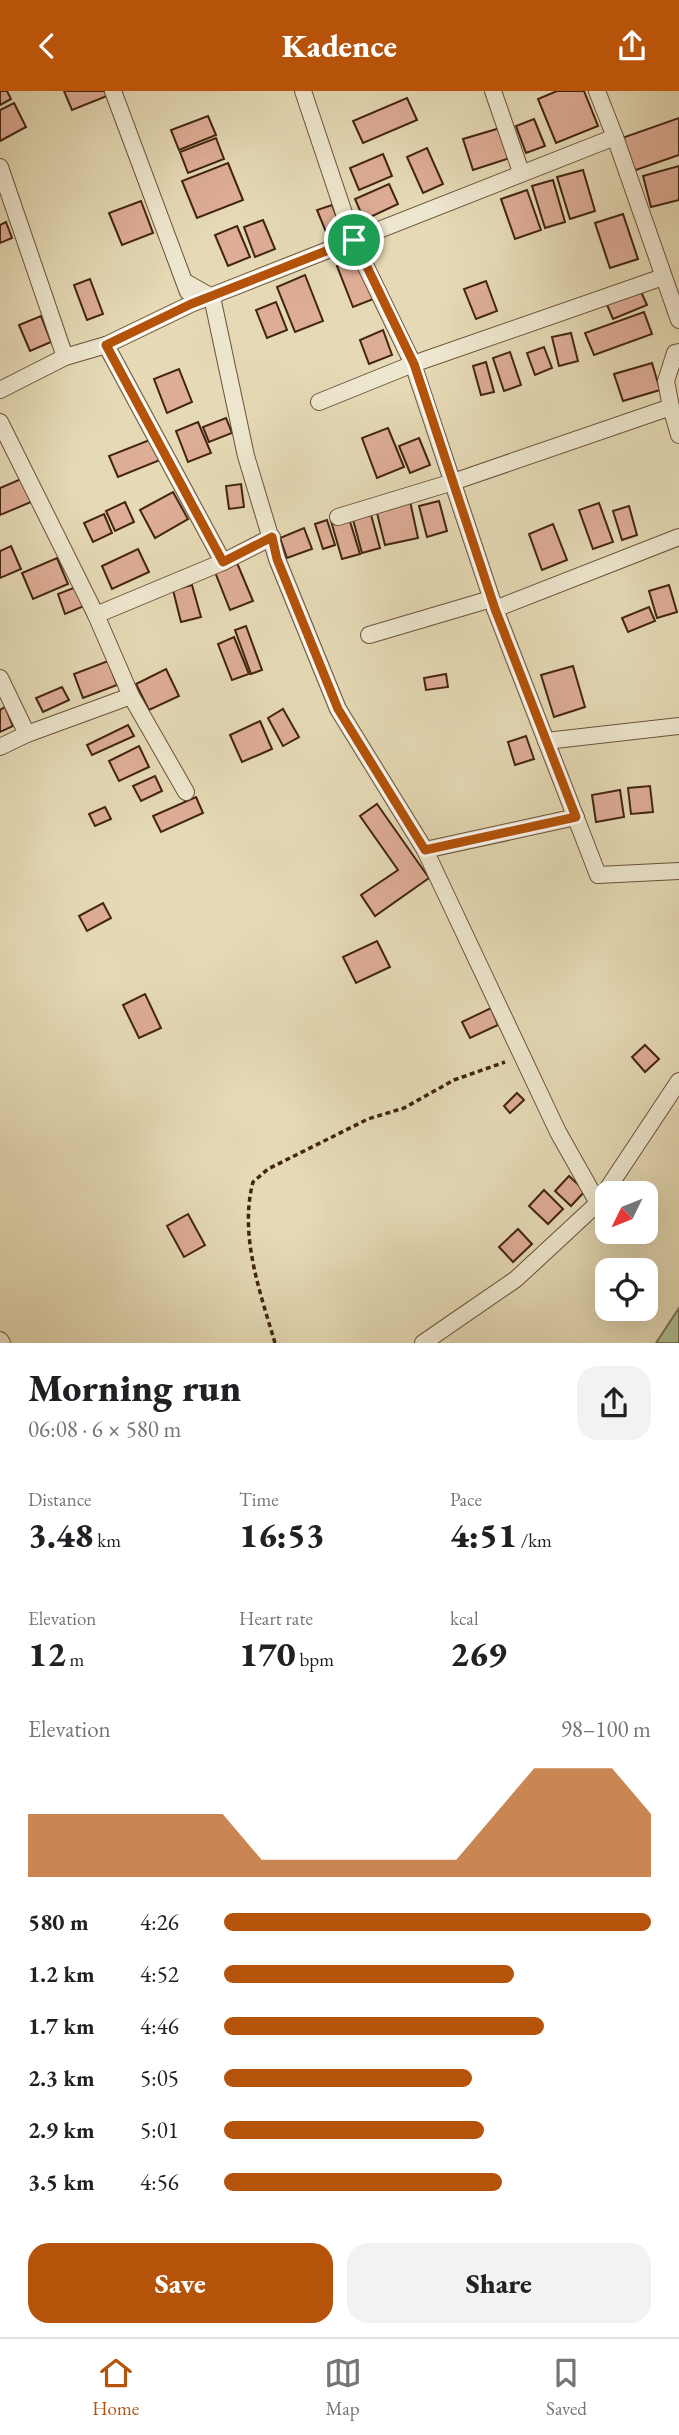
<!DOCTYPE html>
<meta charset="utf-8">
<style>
:root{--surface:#fff;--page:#f2f2f2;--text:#202124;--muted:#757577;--line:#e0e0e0;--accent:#b45309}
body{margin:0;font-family:"EB Garamond",serif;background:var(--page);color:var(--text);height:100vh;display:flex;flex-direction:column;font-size:26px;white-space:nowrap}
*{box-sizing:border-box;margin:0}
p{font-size:23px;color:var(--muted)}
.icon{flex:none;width:38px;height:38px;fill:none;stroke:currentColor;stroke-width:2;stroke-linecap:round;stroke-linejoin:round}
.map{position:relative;height:1252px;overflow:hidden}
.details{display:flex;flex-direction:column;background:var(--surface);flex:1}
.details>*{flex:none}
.needle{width:46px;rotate:227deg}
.tools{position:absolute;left:595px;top:1090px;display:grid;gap:14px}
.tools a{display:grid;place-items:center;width:63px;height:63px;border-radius:14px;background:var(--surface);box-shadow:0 7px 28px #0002;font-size:35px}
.pin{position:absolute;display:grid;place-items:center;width:60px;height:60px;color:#fff;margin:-30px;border:4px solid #fff;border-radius:50%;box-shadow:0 2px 7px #0007}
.round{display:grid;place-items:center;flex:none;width:74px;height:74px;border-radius:21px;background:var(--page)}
.summary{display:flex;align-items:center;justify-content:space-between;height:119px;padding:0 28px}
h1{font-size:38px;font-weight:800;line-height:52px}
.metrics{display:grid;grid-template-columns:repeat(3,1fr);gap:10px;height:119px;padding:7px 28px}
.metrics div{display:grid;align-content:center}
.metrics b{font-size:35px;font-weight:800}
.metrics small{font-size:19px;font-weight:400}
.metrics p{font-size:19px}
.chart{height:196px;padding:14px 28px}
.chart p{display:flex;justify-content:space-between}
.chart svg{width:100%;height:126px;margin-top:7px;fill:var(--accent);opacity:.7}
.cta{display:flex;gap:14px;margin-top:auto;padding:14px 28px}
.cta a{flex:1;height:80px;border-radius:21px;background:var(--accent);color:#fff;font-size:28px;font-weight:800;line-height:80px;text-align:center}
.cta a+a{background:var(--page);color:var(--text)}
ul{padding:0 28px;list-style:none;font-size:23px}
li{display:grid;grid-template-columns:112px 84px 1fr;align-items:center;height:52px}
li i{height:18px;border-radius:9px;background:var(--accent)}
header{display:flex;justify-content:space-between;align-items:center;height:91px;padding:0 28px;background:var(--accent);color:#fff;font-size:32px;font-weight:800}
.tab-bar{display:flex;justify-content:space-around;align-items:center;height:98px;border-top:2px solid var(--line);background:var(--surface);font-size:19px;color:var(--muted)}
.tab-bar a{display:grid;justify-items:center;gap:4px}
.tab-bar .on{color:var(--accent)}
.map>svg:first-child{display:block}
</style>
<header><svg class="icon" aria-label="back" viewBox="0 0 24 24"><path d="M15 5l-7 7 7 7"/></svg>Kadence<svg class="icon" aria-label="share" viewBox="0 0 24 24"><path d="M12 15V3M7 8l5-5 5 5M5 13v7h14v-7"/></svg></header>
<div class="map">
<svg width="679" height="1252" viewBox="0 0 679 1252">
<rect width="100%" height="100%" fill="#e5dab5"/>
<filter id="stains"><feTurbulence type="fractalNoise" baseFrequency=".00286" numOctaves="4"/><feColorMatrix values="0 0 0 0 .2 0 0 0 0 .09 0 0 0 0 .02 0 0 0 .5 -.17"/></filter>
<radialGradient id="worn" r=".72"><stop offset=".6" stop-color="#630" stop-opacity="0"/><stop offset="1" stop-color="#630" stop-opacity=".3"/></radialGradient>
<path fill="#afc192" stroke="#797252" stroke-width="2" d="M679,1217v35h-23z"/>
<g fill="#dead96" stroke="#432411" stroke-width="2">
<path d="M0,0h7l4,8 -11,6z"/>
<path d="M64,0h41l2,5 -35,14z"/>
<path d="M557,0h27l14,35 -42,17 -18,-44z"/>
<path d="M407,7l10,22 -54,23 -10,-22z"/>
<path d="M14,12l12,24 -26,14v-31z"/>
<path d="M208,25l8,19 -37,15 -8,-20z"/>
<path d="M679,27v37l-46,16 -11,-33z"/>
<path d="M534,28l11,27 -19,7 -10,-27z"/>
<path d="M500,37l10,30 -37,12 -10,-31z"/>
<path d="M216,47l8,21 -36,14 -8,-21z"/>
<path d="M427,57l16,36 -20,9 -16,-36z"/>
<path d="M383,63l9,22 -33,14 -9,-22z"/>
<path d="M228,72l15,37 -46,18 -15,-37z"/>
<path d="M679,75v34l-28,7 -8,-31z"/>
<path d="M583,79l12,41 -25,8 -13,-42z"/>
<path d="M553,89l12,42 -20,6 -13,-42z"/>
<path d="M389,93l9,20 -34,16 -9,-21z"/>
<path d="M527,99l14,40 -26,9 -14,-40z"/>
<path d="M141,110l12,32 -31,12 -13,-32z"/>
<path d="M332,114l8,21 -14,6 -9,-22z"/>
<path d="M623,123l15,45 -28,9 -15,-45z"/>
<path d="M263,129l12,29 -20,8 -11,-30z"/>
<path d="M6,131l6,16 -12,5v-18z"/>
<path d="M237,135l13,31 -22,9 -13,-31z"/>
<path d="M359,166l17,41 -23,9 -16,-41z"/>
<path d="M305,184l18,46 -28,11 -18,-45z"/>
<path d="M90,188l13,35 -16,6 -13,-35z"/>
<path d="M486,190l11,30 -21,8 -12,-30z"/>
<path d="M638,194l9,20 -34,14 -8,-19z"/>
<path d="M276,211l11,28 -20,8 -11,-28z"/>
<path d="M644,221l8,22 -58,21 -9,-22z"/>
<path d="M41,225l10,26 -21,9 -11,-26z"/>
<path d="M383,239l9,25 -23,9 -9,-24z"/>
<path d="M571,242l7,28 -19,5 -7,-29z"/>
<path d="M544,256l8,21 -17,7 -8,-22z"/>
<path d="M510,261l11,33 -17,6 -11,-33z"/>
<path d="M486,271l8,30 -13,3 -8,-29z"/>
<path d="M652,272l8,27 -37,11 -9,-27z"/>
<path d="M179,278l13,33 -25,11 -13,-34z"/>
<path d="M226,327l6,15 -23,9 -6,-15z"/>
<path d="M198,331l13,31 -23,9 -12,-31z"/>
<path d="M388,337l16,39 -27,11 -15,-40z"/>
<path d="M419,347l11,27 -20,8 -11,-27z"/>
<path d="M152,348l8,21 -42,17 -9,-21z"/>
<path d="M21,388l10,23 -31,13v-27z"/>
<path d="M241,393l3,23 -15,2 -3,-23z"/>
<path d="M173,401l15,27 -33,19 -15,-28z"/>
<path d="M410,410l8,37 -33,7 -9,-36z"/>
<path d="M439,410l8,30 -20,6 -8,-31z"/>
<path d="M125,411l9,20 -19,9 -9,-20z"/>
<path d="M599,412l14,39 -20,7 -14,-39z"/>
<path d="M629,415l8,29 -15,5 -9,-29z"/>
<path d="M370,420l10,37 -18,5 -10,-37z"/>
<path d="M104,423l8,19 -19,9 -9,-19z"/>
<path d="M348,424l12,39 -18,5 -11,-38z"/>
<path d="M327,429l8,25 -12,4 -8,-25z"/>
<path d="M553,433l14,36 -25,10 -13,-36z"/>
<path d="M304,437l8,21 -25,9 -7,-20z"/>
<path d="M11,455l10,23 -21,9v-27z"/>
<path d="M138,458l11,23 -37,17 -10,-23z"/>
<path d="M57,467l11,26 -35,15 -11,-26z"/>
<path d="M237,472l16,38 -23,9 -15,-38z"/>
<path d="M192,494l9,32 -20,5 -8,-32z"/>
<path d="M669,494l8,27 -20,6 -8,-27z"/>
<path d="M76,496l8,19 -19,8 -7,-20z"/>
<path d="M649,516l6,14 -27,11 -6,-14z"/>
<path d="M246,535l16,44 -11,4 -16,-44z"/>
<path d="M234,546l15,37 -17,6 -14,-36z"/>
<path d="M108,570l9,24 -34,13 -9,-24z"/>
<path d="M573,575l12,41 -31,10 -13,-42z"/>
<path d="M166,578l13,27 -30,14 -13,-26z"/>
<path d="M446,583l2,13 -22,3 -2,-12z"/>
<path d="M62,596l7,13 -26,12 -7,-14z"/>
<path d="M5,616l8,19 -13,6v-22z"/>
<path d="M283,618l16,28 -16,9 -15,-28z"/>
<path d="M260,630l12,28 -30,13 -12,-27z"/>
<path d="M128,634l6,11 -42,19 -5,-10z"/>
<path d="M526,645l8,23 -19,6 -7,-23z"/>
<path d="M139,655l10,21 -30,14 -10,-20z"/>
<path d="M155,685l7,15 -21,10 -8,-15z"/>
<path d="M650,695l3,26 -22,2 -3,-26z"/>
<path d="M620,699l4,27 -28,5 -4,-27z"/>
<path d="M196,706l7,16 -42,19 -8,-16z"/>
<path d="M377,713l52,74 -54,38 -14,-21 37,-25 -38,-54z"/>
<path d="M105,716l6,12 -16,7 -6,-12z"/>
<path d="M103,812l8,15 -24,13 -8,-15z"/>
<path d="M377,850l13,26 -34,16 -13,-26z"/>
<path d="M145,903l16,34 -22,10 -16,-33z"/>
<path d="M491,917l7,17 -28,13 -8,-16z"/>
<path d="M645,954l14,14 -14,13 -13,-15z"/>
<path d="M517,1002l7,7 -14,13 -6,-7z"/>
<path d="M569,1085l16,15 -14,15 -16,-15z"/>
<path d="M544,1099l19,19 -15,15 -19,-18z"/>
<path d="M188,1123l17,31 -21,12 -17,-31z"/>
<path d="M518,1138l14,15 -19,18 -14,-15z"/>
</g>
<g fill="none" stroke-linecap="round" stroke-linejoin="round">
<g stroke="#6c523a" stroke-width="18">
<g id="street">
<path d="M113,0l75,201"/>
<path d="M303,0l50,149 60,124 82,245 103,266 81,-4"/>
<path d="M493,0l28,81"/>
<path d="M615,46l64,183"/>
<path d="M0,76l65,190"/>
<path d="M187,192l25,14 34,159 31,103 61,150 87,141 151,-33"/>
<path d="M106,254l117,217"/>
<path d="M0,299l65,-33 41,-12 85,-41 424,-167 -18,-46"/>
<path d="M319,311l94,-38 250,-87"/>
<path d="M671,316l-5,-26 9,-28 4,-1"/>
<path d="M0,331l96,193 127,-53 49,-25"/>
<path d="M338,426l115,-35 218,-75 8,28"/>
<path d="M495,518l184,-72"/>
<path d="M96,524l35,81 55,96"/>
<path d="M369,544l122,-36"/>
<path d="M0,587l27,56"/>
<path d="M546,650l133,-15"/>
<path d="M0,656l27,-13 104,-38"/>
<path d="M425,759l133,282 40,71"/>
<path d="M0,1249l2,3"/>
<path d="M423,1252l93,-64 82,-76 81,-122"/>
</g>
</g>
<path stroke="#432411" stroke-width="3.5" stroke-dasharray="5 3.5" stroke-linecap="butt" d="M275,1252c-15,-51 -36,-108 -22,-161l15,-13 100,-50 36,-11 50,-28 51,-18"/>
<use href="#street" stroke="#eee7cf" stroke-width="16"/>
</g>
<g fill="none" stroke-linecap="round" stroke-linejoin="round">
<g stroke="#fff" stroke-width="14">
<path id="route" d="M354,149l60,124 81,245 81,208 -151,33 -87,-141 -61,-150 -5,-22 -49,25 -117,-217 85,-41z"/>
</g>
<use href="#route" stroke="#b45309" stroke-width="9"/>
</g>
<rect width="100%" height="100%" filter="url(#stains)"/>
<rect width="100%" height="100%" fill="url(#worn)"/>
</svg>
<div class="tools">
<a><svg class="needle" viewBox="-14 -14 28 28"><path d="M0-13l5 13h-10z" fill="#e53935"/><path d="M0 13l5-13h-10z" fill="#757577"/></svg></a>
<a><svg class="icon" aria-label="locate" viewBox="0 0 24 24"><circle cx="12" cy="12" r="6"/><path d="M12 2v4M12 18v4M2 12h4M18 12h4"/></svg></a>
</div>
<div class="pin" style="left:354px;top:149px;background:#1e9e55"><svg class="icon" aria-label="arrive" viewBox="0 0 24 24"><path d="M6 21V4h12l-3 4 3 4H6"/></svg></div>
</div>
<section class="details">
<div class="summary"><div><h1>Morning run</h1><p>06:08 · 6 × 580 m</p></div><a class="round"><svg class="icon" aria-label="share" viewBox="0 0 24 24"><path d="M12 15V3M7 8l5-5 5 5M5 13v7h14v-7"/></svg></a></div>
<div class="metrics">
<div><p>Distance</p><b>3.48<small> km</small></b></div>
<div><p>Time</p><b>16:53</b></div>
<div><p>Pace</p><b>4:51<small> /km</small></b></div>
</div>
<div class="metrics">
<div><p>Elevation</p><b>12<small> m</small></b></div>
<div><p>Heart rate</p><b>170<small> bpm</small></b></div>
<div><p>kcal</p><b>269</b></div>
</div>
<div class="chart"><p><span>Elevation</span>98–100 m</p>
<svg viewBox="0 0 160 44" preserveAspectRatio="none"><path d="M0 44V22L10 22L20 22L30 22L40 22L50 22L60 38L70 38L80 38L90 38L100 38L110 38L120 22L130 6L140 6L150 6L160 22V44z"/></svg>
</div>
<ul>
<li><b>580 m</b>4:26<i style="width:100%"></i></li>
<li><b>1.2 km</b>4:52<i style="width:68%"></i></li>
<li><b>1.7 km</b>4:46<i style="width:75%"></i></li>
<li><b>2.3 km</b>5:05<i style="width:58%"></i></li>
<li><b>2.9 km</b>5:01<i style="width:61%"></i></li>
<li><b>3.5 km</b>4:56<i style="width:65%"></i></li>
</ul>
<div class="cta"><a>Save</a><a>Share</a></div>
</section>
<nav class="tab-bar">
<a class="on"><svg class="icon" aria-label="home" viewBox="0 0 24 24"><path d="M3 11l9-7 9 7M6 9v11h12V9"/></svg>Home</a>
<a><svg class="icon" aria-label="map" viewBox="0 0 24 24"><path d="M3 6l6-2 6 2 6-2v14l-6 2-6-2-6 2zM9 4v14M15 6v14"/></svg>Map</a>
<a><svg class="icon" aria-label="saved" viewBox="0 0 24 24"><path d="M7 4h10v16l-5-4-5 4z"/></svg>Saved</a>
</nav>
